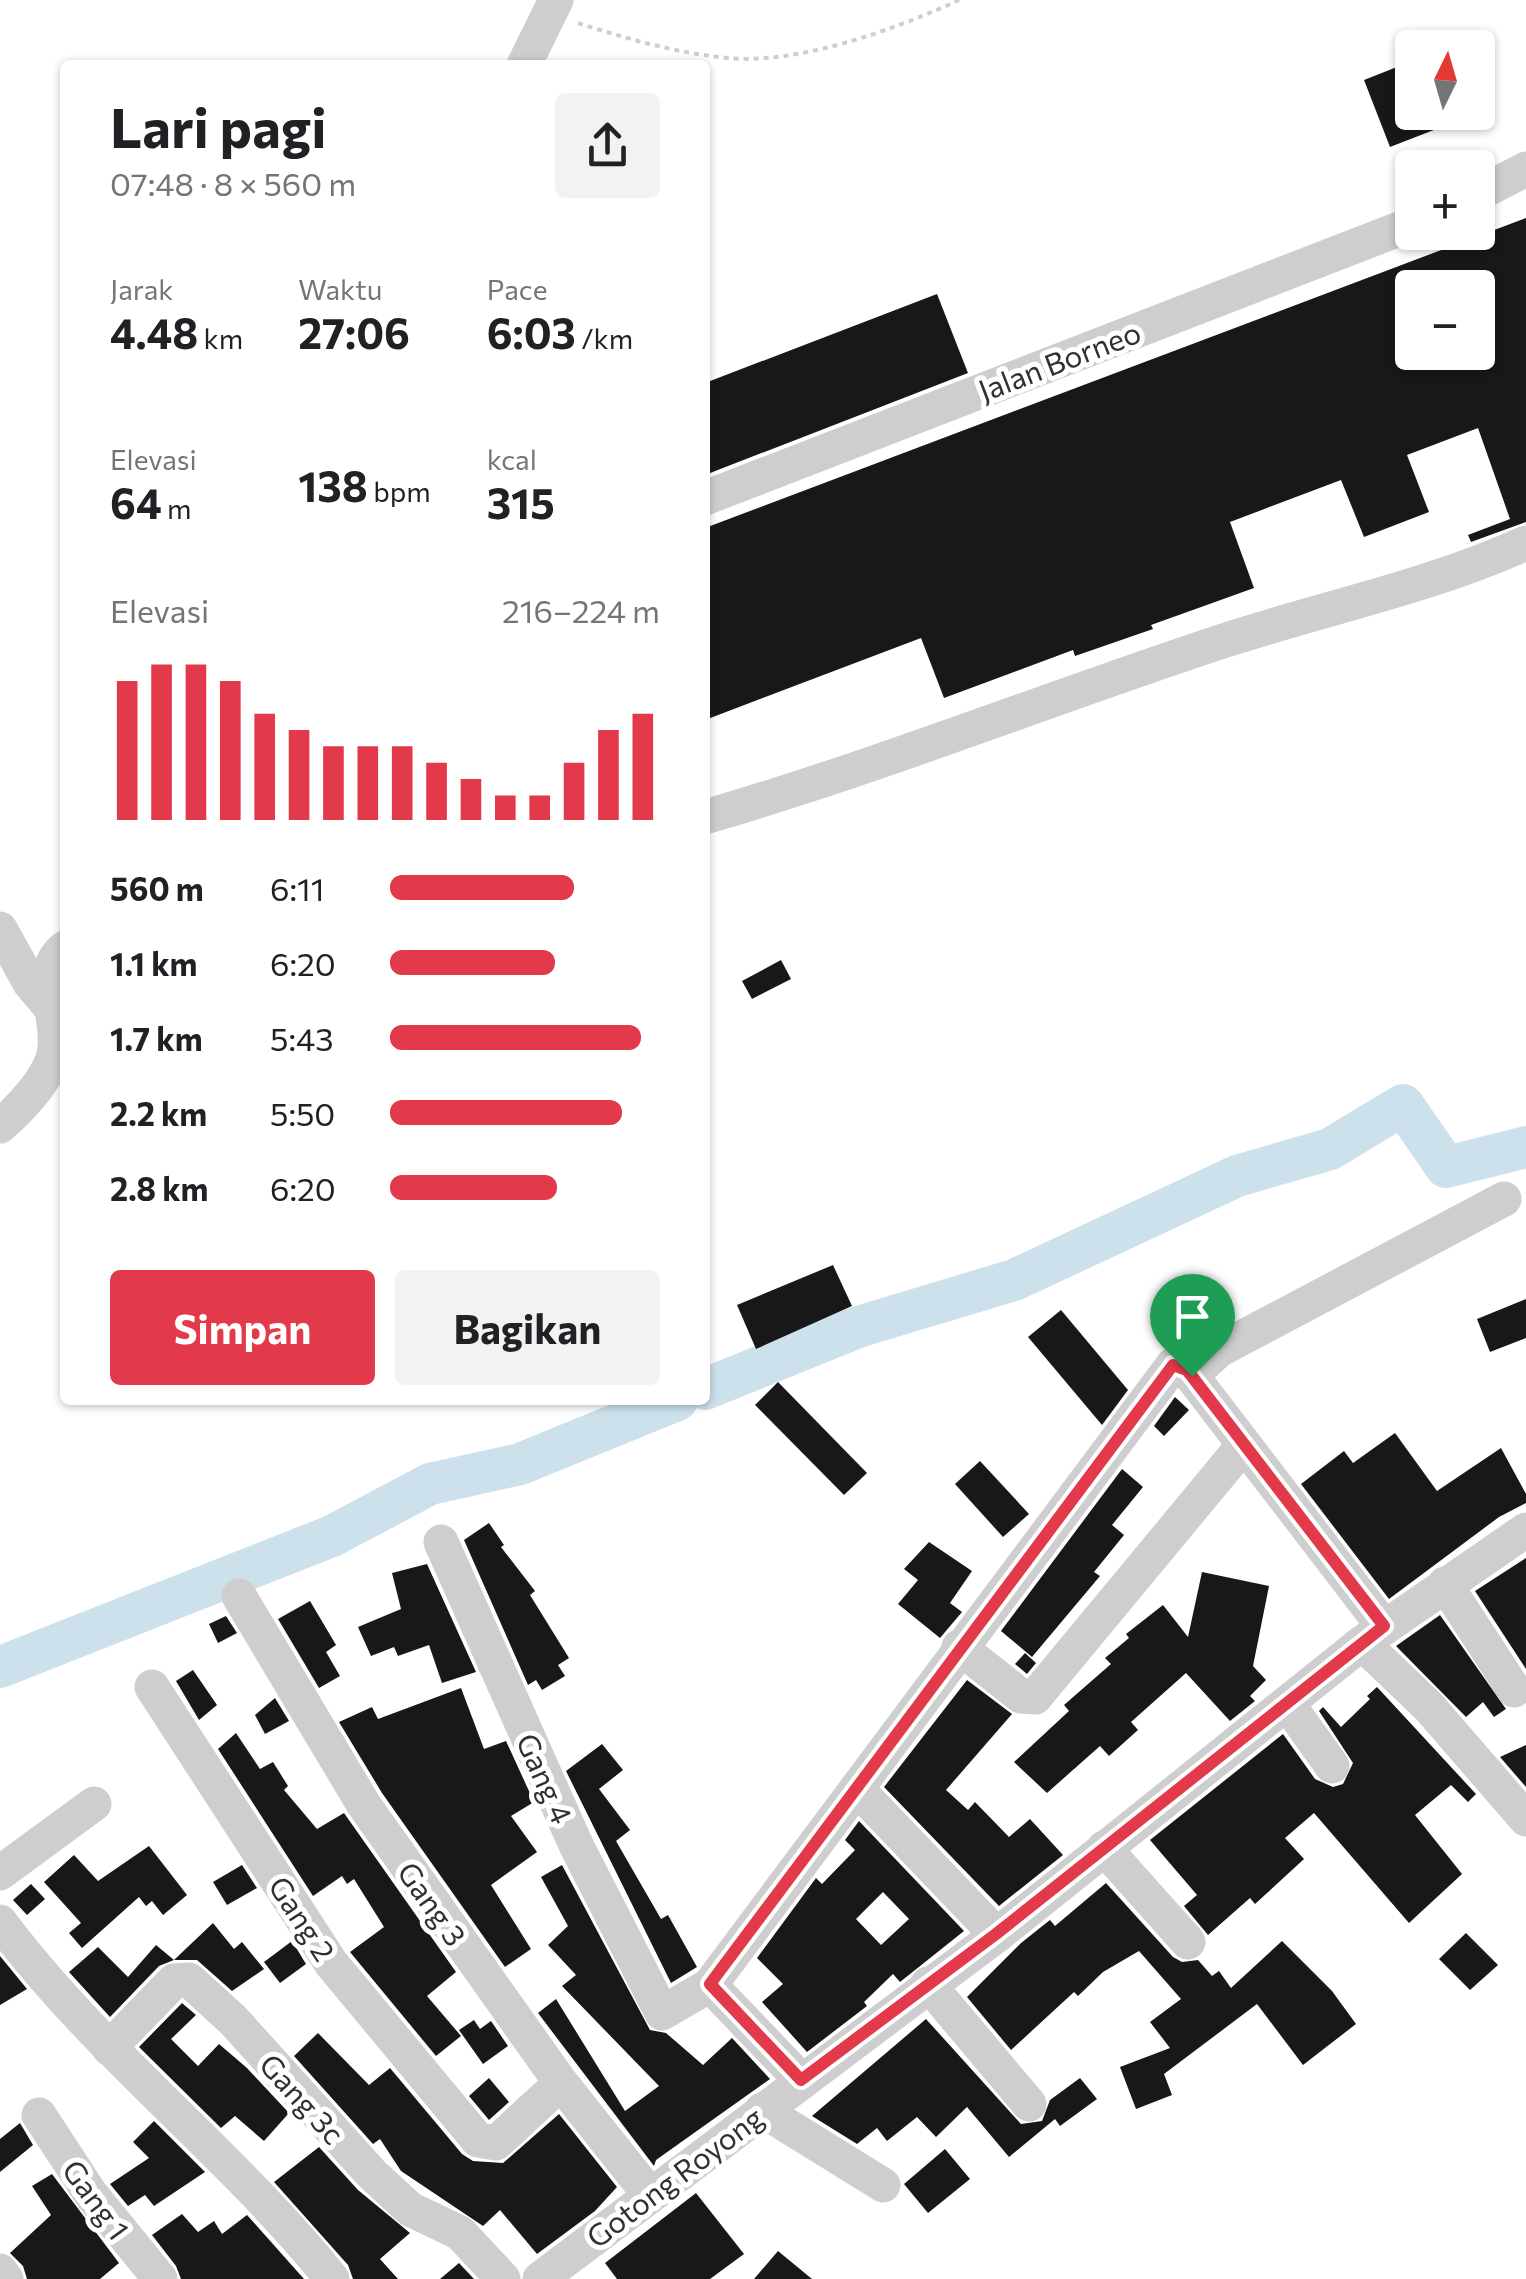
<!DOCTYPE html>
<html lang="id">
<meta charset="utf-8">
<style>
:root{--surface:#fff;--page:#f2f2f2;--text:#202124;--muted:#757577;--accent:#e2394b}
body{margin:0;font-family:Commissioner,sans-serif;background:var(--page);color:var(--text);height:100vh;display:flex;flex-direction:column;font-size:38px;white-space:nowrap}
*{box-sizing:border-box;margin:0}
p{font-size:32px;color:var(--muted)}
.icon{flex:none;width:55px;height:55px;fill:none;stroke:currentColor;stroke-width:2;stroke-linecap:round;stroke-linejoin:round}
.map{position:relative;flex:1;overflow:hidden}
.side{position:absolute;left:60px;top:60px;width:650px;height:1345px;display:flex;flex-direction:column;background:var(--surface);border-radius:10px;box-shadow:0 2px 8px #0004}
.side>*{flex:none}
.needle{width:65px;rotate:5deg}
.fabs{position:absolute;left:1395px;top:30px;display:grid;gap:20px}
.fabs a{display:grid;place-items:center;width:100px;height:100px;border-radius:10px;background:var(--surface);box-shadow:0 2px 8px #0004;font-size:50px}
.pin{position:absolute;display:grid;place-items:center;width:85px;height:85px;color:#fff;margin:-102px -42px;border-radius:50% 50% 50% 0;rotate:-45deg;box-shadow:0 0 10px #0007}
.pin .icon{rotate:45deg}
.round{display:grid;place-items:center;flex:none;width:105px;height:105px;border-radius:10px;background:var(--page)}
.head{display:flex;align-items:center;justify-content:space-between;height:170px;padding:0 50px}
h1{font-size:55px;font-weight:700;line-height:75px}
.figures{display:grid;grid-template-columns:repeat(3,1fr);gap:15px;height:170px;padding:10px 50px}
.figures div{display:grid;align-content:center}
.figures b{font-size:42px;font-weight:700}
.figures small{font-size:28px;font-weight:400}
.figures p{font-size:28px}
.chart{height:280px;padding:20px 50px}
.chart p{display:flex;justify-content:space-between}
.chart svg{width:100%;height:180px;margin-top:10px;stroke:var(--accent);stroke-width:6}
.cta{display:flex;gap:20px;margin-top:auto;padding:20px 50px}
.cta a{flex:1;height:115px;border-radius:10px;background:var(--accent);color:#fff;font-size:40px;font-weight:700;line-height:115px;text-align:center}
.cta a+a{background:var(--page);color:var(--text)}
ul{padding:0 50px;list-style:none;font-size:32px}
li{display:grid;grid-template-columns:160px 120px 1fr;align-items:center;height:75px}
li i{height:25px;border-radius:12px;background:var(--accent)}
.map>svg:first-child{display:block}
</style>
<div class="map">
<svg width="1526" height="2279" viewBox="0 0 1526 2279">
<rect width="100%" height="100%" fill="#fff"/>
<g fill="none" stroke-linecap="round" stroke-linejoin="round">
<g stroke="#cce1ec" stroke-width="42">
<path d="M705,1389l153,-62 156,-47 223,-104 93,-27 73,-44 43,62 80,-20"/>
<path d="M0,1667l332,-131 98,-52 90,-20 157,-64"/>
</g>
</g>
<g fill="#181818" fill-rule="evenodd">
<path d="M1412,61v51l63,2 -85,33 -26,-67z"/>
<path d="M1526,218v304l-55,20 -3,-7 42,-16 -32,-91 -71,27 22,57 -65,25 -23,-57 -111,42 24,66 -103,37 2,4 -78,27 -2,-6 -129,48 -23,-60 -216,82v-192zM1412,288h66v64h-66z"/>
<path d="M937,294l31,79 -263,102v-92z"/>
<path d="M781,960l10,19 -39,20 -10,-18z"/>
<path d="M833,1265l19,41 -96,43 -19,-44z"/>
<path d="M1526,1299v39l-36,14 -13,-33z"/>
<path d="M1061,1310l67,80 -26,35 -74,-88z"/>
<path d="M778,1382l89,91 -23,22 -89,-90z"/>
<path d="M1175,1397l14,13 -25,26 -10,-10z"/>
<path d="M1395,1433l42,58 64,-43 25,46v9l-27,14 -110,82 -88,-115 43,-33 9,12z"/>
<path d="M980,1461l49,53 -26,23 -48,-53z"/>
<path d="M1122,1469l21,18 -31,38 12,10 -30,37 6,4 -68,81 -31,-26z"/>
<path d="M489,1523l15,22 -3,2 34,44 -5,4 39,63 -11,7 7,11 -23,14 -6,-10 -8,5 -64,-145z"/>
<path d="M929,1542l43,29 -22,32 12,9 -22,26 -42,-34 20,-24 -14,-11z"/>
<path d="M1526,1558v111l-51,-78z"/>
<path d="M427,1564l49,108 -34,11 -13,-38 -31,11 -4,-9 -23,9 -13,-29 43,-18 -9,-36z"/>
<path d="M1202,1572l67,14 -16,80 13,14 -16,16 5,5 -25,20 -44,-48 -55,49 7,8 -29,26 -9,-10 -53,47 -33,-31 55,-51 -5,-6 47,-41 -6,-6 24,-20 -3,-4 37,-29 25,32z"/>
<path d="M310,1601l26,44 -10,7 14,24 -21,12 -41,-69z"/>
<path d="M1440,1615l66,94 -12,8 -11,-15 -17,15 -70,-71z"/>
<path d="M226,1616l11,17 -19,10 -9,-19z"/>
<path d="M1025,1653l11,10 -9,11 -12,-10z"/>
<path d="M193,1670l24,35 -18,15 -23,-39z"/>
<path d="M967,1680l45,34 -66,76 22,20 7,-8 34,35 21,-18 33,36 -64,51 -115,-119z"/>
<path d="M1377,1687l99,107 -8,8 -17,-17 -36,30 47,59 -53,49 -95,-110 -29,25 19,21 -49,45 -5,-6 -42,37 -24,-29 13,-11 -47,-55 133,-106 32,45 18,8 10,-3 10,-21 -34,-52 4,-4 18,20 29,-28 -3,-3z"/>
<path d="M461,1688l23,61 22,-8 28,61 -23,14 26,36 -46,33 40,64 -26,18 -123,-174 -43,-71 33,-15 6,12z"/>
<path d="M275,1698l14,23 -24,13 -10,-19z"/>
<path d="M236,1733l24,36 13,-7 15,24 -4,4 33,39 27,-16 112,159 -29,24 34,40 -25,20 -86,-104 34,-25 -30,-48 -7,5 -5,-8 -29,20 -95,-147z"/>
<path d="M602,1744l21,26 -24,19 31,41 -14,11 45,78 7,-4 29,52 -26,16 -105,-212z"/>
<path d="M1526,1745v42l-26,-30z"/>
<path d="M859,1821l105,110 -64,51 -7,-8 -29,28 3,4 -60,46 -45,-50 21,-18 -26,-26 59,-80 6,6 33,-34 -10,-10zM883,1892l26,27 -28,26 -25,-26z"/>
<path d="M149,1846l38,49 -24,20 -11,-14 -6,5 -7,-9 -57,51 -13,-15 12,-10 -37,-41 30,-27 24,26z"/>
<path d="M242,1865l15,23 -30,17 -14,-23z"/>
<path d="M562,1865l88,165 16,3 37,32 29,-27 38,41 -114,81 -2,6 -116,-153 18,-14 69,112 34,-25 -97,-100 14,-11 -28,-30 20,-19 -27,-49z"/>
<path d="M1106,1883l67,74 9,5 16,-2 14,16 7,-5 12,17 51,-47 50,50 24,33 -53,41 -46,-61 -93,70 8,21 -36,14 -16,-42 50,-19 -20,-26 31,-23 -42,-48 -36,21 -25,24 -4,-4 -63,58 -44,-53 54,-54 29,-23 5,6z"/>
<path d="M31,1884l14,15 -18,16 -14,-15z"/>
<path d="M213,1923l21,26 8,-7 22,27 -32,22 -35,-31h-23z"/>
<path d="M1466,1933l32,32 -28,25 -31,-31z"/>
<path d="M292,1941l14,23 -26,19 -16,-21z"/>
<path d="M156,1945l18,15 -15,6 -49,51 -41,-45 29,-25 30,30z"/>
<path d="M0,1956l27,33 -27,16z"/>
<path d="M182,2003l14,12 -25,24 27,27 21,-22 28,24 42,45 -25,28 -29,-25 -14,12 -82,-81z"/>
<path d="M926,2019l95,105 21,-3 8,-21 30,-22 17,21 -37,27 -5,-7 -46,38 -42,-50 -31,30 -19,-20 -30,24 -10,-13 -20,16 -45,-28z"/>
<path d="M474,2020l6,9 11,-8 17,25 -25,18 -24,-34z"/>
<path d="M318,2033l51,52 21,-17 72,86 11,7 30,2 56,-49 58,73 -22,24 -58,43 -37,-44 -17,16 -82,-55 -21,-32 -7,5 -79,-88z"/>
<path d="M489,2078l20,24 -20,18 -20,-24z"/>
<path d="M154,2121l51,51 -51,34 -9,-11 -17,11 -18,-22 39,-26 -16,-16z"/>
<path d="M20,2123l13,22 -33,27v-33z"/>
<path d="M319,2147l39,43 52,43 -30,26 18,20h-45l-5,-14 -74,-83z"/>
<path d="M945,2149l25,30 -42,34 -24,-29z"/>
<path d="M52,2174l67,89 -19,16h-73l-4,-13 -13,-13 41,-38 -19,-29z"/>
<path d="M696,2193l48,61 -34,25h-93l-12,-16z"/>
<path d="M182,2214l16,18 16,-11 8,13 25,-19 57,64h-123l-5,-13 -24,-31z"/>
<path d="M778,2251l34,28h-58z"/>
<path d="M459,2263l15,16h-34z"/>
</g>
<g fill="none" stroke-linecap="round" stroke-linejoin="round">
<path stroke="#cecece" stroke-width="4" stroke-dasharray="5 5" stroke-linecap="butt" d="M578,23c50,16 98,30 150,35 70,7 168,-29 231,-58"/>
<g stroke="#cecece" stroke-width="35">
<path d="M524,65l32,-65"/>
<path d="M1478,194l48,-25"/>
<path d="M705,498l707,-274"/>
<path d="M705,817c175,-51 345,-119 518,-176 101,-33 206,-54 303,-98"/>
<path d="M0,929l30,54 22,26"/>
<path d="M0,1126c21,-18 52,-50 55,-78 4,-31 -20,-77 10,-100"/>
<path d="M1191,1376l28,-26 285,-151"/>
<path d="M441,1542l136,305 85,166 48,-28 463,-620 14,5 197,257"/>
<path d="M1445,1584l69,106"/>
<path d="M239,1596l125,209 197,278 89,112"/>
<path d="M1362,1643l67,64 97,112"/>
<path d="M959,1647l62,49 14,1 208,-251"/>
<path d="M152,1687l179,276 147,177 18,3 65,-60"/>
<path d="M1287,1703l45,63"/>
<path d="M859,1791l138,144"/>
<path d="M1104,1848l84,94"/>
<path d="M0,1873l94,-69"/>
<path d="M0,1922c98,131 230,230 332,357"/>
<path d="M928,1984l101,120"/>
<path d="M710,1985l91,95"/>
<path d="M109,2048l65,-67 15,-1 44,40 139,154 38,35 50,24 43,46"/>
<path d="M762,2110l121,75"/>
<path d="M39,2115l51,78 70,86"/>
<path d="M0,2271l6,8"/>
<path d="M540,2279l457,-344 365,-292 164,-113"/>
</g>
</g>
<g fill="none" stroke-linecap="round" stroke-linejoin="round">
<g stroke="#fff" stroke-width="20">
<path id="route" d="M1173,1365l14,5 197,256 -388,308 -195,146 -91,-96z"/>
</g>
<use href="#route" stroke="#e2394b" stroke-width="12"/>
</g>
<g text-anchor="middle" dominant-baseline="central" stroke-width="10" stroke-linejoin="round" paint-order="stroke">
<g font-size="30" fill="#313131" stroke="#fff">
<text transform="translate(1059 360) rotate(-21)">Jalan Borneo</text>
<text transform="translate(546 1778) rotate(66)">Gang 4</text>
<text transform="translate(433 1903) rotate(55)">Gang 3</text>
<text transform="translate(303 1918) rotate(57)">Gang 2</text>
<text transform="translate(303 2098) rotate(48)">Gang 3c</text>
<text transform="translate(674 2176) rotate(-37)">Gotong Royong</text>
<text transform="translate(97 2199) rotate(54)">Gang 1</text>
</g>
</g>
</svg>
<div class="fabs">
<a><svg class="needle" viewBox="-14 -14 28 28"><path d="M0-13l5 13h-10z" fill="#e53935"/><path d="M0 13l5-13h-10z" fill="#757577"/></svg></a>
<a>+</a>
<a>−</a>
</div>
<div class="pin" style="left:1192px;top:1376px;background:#1e9e55"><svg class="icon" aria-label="arrive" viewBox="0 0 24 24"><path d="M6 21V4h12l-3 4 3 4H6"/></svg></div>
<section class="side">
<div class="head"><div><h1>Lari pagi</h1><p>07:48 · 8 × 560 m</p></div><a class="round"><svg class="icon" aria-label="share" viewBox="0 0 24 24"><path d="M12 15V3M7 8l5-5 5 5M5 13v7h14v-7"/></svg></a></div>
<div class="figures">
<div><p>Jarak</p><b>4.48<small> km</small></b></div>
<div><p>Waktu</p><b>27:06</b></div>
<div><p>Pace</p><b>6:03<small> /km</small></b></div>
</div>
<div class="figures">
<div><p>Elevasi</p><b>64<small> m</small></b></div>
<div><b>138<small> bpm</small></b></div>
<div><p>kcal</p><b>315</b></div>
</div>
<div class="chart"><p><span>Elevasi</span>216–224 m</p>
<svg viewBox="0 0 160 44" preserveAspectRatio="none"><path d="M5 44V10M15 44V6M25 44V6M35 44V10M45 44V18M55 44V22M65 44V26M75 44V26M85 44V26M95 44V30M105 44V34M115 44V38M125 44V38M135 44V30M145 44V22M155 44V18"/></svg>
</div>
<ul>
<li><b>560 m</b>6:11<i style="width:68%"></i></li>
<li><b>1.1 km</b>6:20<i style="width:61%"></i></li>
<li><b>1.7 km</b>5:43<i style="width:93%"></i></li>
<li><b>2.2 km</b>5:50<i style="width:86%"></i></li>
<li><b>2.8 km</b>6:20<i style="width:62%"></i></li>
</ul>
<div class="cta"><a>Simpan</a><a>Bagikan</a></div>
</section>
</div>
